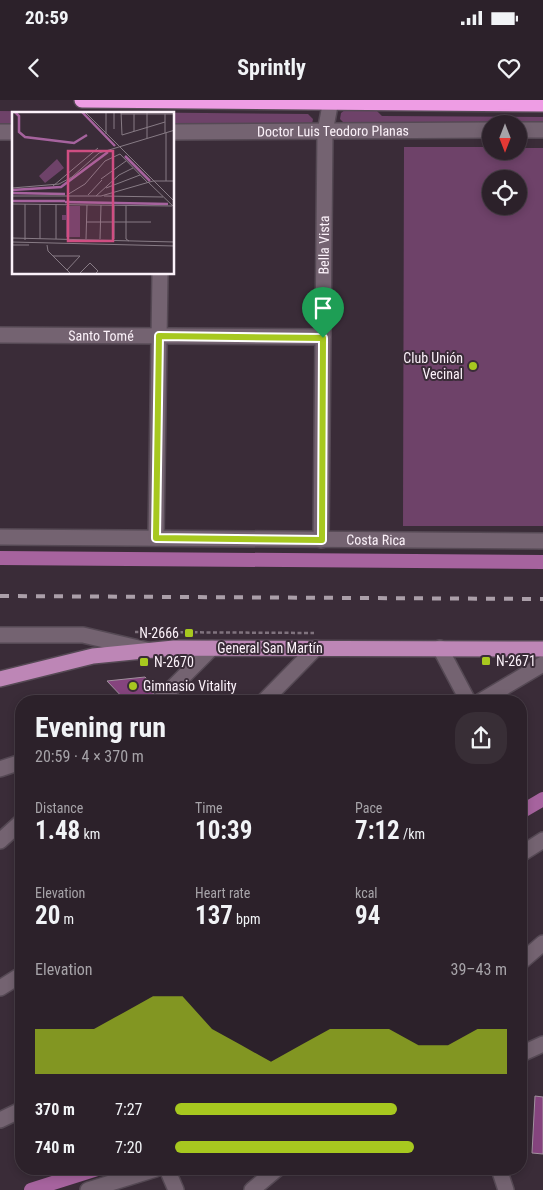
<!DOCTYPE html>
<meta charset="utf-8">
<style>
:root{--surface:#2c212a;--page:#382e36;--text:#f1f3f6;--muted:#a6a3a8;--line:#483e47;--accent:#a7c81f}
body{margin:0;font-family:"Roboto Condensed",sans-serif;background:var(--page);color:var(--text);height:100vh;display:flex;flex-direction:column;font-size:19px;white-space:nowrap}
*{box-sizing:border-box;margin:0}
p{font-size:16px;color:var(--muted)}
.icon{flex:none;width:28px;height:28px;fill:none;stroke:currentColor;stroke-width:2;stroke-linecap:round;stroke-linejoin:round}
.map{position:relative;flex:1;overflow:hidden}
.panel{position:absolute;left:15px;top:595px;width:512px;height:480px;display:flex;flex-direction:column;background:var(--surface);border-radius:20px;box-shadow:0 2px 8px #0003,0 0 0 1px var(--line)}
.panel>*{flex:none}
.needle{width:32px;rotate:180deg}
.controls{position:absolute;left:482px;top:15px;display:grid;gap:10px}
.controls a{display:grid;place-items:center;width:45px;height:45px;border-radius:50%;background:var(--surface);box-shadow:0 2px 8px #0003,0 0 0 1px var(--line);font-size:25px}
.pin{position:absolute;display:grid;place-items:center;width:42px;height:42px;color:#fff;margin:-51px -21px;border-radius:50% 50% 50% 0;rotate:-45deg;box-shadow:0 0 5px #0007}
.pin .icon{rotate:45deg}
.round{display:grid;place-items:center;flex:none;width:52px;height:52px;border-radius:20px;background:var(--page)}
.summary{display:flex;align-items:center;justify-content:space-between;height:85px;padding:0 20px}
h1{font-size:28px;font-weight:700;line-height:38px}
.figures{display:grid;grid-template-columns:repeat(3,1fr);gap:8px;height:85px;padding:5px 20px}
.figures div{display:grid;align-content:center}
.figures b{font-size:25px;font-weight:700}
.figures small{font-size:14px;font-weight:400}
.figures p{font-size:14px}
.chart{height:140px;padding:10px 20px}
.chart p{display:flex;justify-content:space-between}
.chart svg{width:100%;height:90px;margin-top:5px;fill:var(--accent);opacity:.7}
ul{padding:0 20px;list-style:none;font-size:16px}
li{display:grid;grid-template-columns:80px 60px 1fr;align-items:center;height:38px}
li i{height:12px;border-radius:6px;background:var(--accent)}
.status{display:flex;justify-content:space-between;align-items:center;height:35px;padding:0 25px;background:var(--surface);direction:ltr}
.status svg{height:14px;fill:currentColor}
header{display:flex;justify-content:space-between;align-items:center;height:65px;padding:0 20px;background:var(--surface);font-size:22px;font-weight:700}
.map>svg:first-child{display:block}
</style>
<div class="status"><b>20:59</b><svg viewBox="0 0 49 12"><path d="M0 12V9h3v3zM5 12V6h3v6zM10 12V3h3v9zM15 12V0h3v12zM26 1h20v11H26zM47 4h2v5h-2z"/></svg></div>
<header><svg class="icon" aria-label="back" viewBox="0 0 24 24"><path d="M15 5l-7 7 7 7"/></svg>Sprintly<svg class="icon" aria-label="heart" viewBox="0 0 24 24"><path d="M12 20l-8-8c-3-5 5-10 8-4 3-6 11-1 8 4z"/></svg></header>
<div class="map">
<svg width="543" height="1090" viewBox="0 0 543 1090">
<rect width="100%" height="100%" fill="#3a2c38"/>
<g fill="#6e4269" fill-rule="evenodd">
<path d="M375,9l7,7 161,1v9l-199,-3 -4,-4 1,-6 4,-3z"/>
<path d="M0,11l308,3 5,5 -1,5 -138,2v-12h-160v11h-14z"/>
<path d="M404,47h87v4h28v-3h24v378h-140zM491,79h28v27h-28z"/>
</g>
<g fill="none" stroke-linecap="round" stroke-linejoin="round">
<g stroke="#a6639e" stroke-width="14">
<path d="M0,458l543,4"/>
<path d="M521,712l22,-13"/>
<path d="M31,1090l66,-21"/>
</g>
</g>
<g fill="#85447e" stroke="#a2919f">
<path d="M145,577l12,12 -10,12h-21l-19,-20z"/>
<path d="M535,996l8,1v57l-11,-1z"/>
</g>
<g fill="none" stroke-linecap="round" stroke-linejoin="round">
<g stroke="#554954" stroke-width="18">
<g id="minor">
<path d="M519,30h24"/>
<path d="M0,32h14"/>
<path id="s1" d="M174,32l317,-2"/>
<path id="s2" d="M0,235l323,2"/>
<path id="s3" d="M0,437l543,4"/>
<path d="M156,438l4,-264"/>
<path id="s4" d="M321,440l4,-408 6,-32"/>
<path d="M0,535h83l64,15"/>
<path d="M440,548l28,53"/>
<path d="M159,601l53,-53"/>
<path d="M264,601l52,-53"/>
<path d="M481,601l62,-37"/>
<path d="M0,669l21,-7"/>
<path d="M0,741l21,-19"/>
<path d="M521,754l22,-14"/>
<path d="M521,862l22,-19"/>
<path d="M0,888l21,-13"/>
<path d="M521,954l22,-10"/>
<path d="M0,1020l21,-10"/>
<path d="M167,1069l9,21"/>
<path d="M499,1069l7,21"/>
<path d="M88,1090l68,-21"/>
<path d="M252,1090l25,-21"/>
</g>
</g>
<g stroke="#554954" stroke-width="18">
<path id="major" d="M0,579l93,-23 81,-8 369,1"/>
</g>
<g stroke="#554954" stroke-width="18">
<path id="highway" d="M82,0l461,4"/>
</g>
<path stroke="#80737e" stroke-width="2.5" stroke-dasharray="4 2.5" stroke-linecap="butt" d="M135,532l179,1"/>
<use href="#minor" stroke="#746371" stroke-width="15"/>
<use href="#major" stroke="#bd86b6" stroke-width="15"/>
<use href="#highway" stroke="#ee9de4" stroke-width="15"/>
<path stroke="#ab9fa9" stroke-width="4" stroke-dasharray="9 9" stroke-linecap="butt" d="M0,496l543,3"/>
</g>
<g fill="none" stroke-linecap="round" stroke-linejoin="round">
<g stroke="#fff" stroke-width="10">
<path id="route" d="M159,236l164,2 -1,202 -166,-2z"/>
</g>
<use href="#route" stroke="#a7c81f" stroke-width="6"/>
</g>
<g fill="#a7c81f" stroke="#3a2c38" stroke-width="2">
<circle cx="473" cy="266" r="5"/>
<rect x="184" y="528" width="10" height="10" rx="2.5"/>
<rect x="481" y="556" width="10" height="10" rx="2.5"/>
<rect x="139" y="557" width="10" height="10" rx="2.5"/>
<circle cx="133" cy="586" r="5"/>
</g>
<g text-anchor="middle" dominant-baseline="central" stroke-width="4" stroke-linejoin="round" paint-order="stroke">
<g font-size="14" fill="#fbf1f9" stroke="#3a2c38">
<text stroke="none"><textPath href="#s1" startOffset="159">Doctor Luis Teodoro Planas</textPath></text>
<text stroke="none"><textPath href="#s4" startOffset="295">Bella Vista</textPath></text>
<text stroke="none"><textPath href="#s2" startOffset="101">Santo Tomé</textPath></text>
<text stroke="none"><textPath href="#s3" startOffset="376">Costa Rica</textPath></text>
<text x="270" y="548">General San Martín</text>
</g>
<g font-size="14" fill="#fbf1f9" stroke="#3a2c38" text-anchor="start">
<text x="463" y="258" text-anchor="end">Club Unión<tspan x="463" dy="16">Vecinal</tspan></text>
<text x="179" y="533" text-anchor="end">N-2666</text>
<text x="496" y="561">N-2671</text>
<text x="154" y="562">N-2670</text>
<text x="143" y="586">Gimnasio Vitality</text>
</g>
</g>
<g transform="translate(12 12)">
<rect width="162" height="162" fill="#3a2c38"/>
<path d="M45,47l7,9 -19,15 -6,-7zM54,94h14v31h-14v-17h-4v-5h4z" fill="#6e4269"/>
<path fill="none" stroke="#a6639e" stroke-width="2.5" d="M3,0l4,4v16l6,5 49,6 13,-8M70,0l33,34M113,44l25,25M0,78l49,-3 47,-35M0,81l53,1M0,89h53M53,90l103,2"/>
<path fill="none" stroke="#877b85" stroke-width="1" d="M73,0l90,90M109,0l1,23 43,-13M109,2h54M153,2v19M102,17v-17M122,19v-17M154,21v48M94,22v-22M135,26v-25M89,67l25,-18M136,70l27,26M41,74l45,-38M0,76l47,-4 13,-7 27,-24 76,-23M94,76l34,-13M55,83l18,-11 20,-23 15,-7 28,29M76,83l14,-15M0,84h89l52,-15h22M84,84l23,-21 14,-7M92,84l59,1M0,92l160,2M114,93v34l3,2M75,110h64M0,126l163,4M28,127v-35M44,127v-35M74,127l1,-34M88,127l1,-34M102,127v-34M13,128v-36M0,130l163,4M0,133h17M35,133l1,6 23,23M41,144h27l-13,14M67,162l11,-11 8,8 -3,3"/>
<path fill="#d04e82" fill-opacity="0.15" stroke="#d04e82" stroke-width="2.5" d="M56,39h45v90h-45z"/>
<rect width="162" height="162" fill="none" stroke="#fbf1f9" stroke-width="2.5"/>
</g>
</svg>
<div class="controls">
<a><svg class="needle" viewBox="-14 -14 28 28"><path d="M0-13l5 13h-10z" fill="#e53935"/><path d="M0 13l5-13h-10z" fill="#a6a3a8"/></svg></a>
<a><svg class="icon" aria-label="locate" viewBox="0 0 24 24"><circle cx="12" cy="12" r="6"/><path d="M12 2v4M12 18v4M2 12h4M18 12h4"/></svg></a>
</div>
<div class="pin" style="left:323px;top:238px;background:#1e9e55"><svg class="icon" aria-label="arrive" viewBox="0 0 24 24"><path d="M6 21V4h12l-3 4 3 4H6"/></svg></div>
<section class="panel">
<div class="summary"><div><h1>Evening run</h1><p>20:59 · 4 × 370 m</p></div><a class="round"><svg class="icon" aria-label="share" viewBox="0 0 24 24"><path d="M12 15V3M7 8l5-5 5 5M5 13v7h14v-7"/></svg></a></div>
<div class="figures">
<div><p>Distance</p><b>1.48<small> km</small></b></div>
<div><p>Time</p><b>10:39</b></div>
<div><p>Pace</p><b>7:12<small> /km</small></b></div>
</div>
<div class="figures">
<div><p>Elevation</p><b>20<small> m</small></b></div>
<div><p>Heart rate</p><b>137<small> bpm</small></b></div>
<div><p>kcal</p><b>94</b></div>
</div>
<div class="chart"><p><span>Elevation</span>39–43 m</p>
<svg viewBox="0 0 160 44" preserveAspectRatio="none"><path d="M0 44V22L10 22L20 22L30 14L40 6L50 6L60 22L70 30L80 38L90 30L100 22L110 22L120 22L130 30L140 30L150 22L160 22V44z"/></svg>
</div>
<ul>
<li><b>370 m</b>7:27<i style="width:67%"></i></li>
<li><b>740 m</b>7:20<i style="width:72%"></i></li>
</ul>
</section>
</div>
